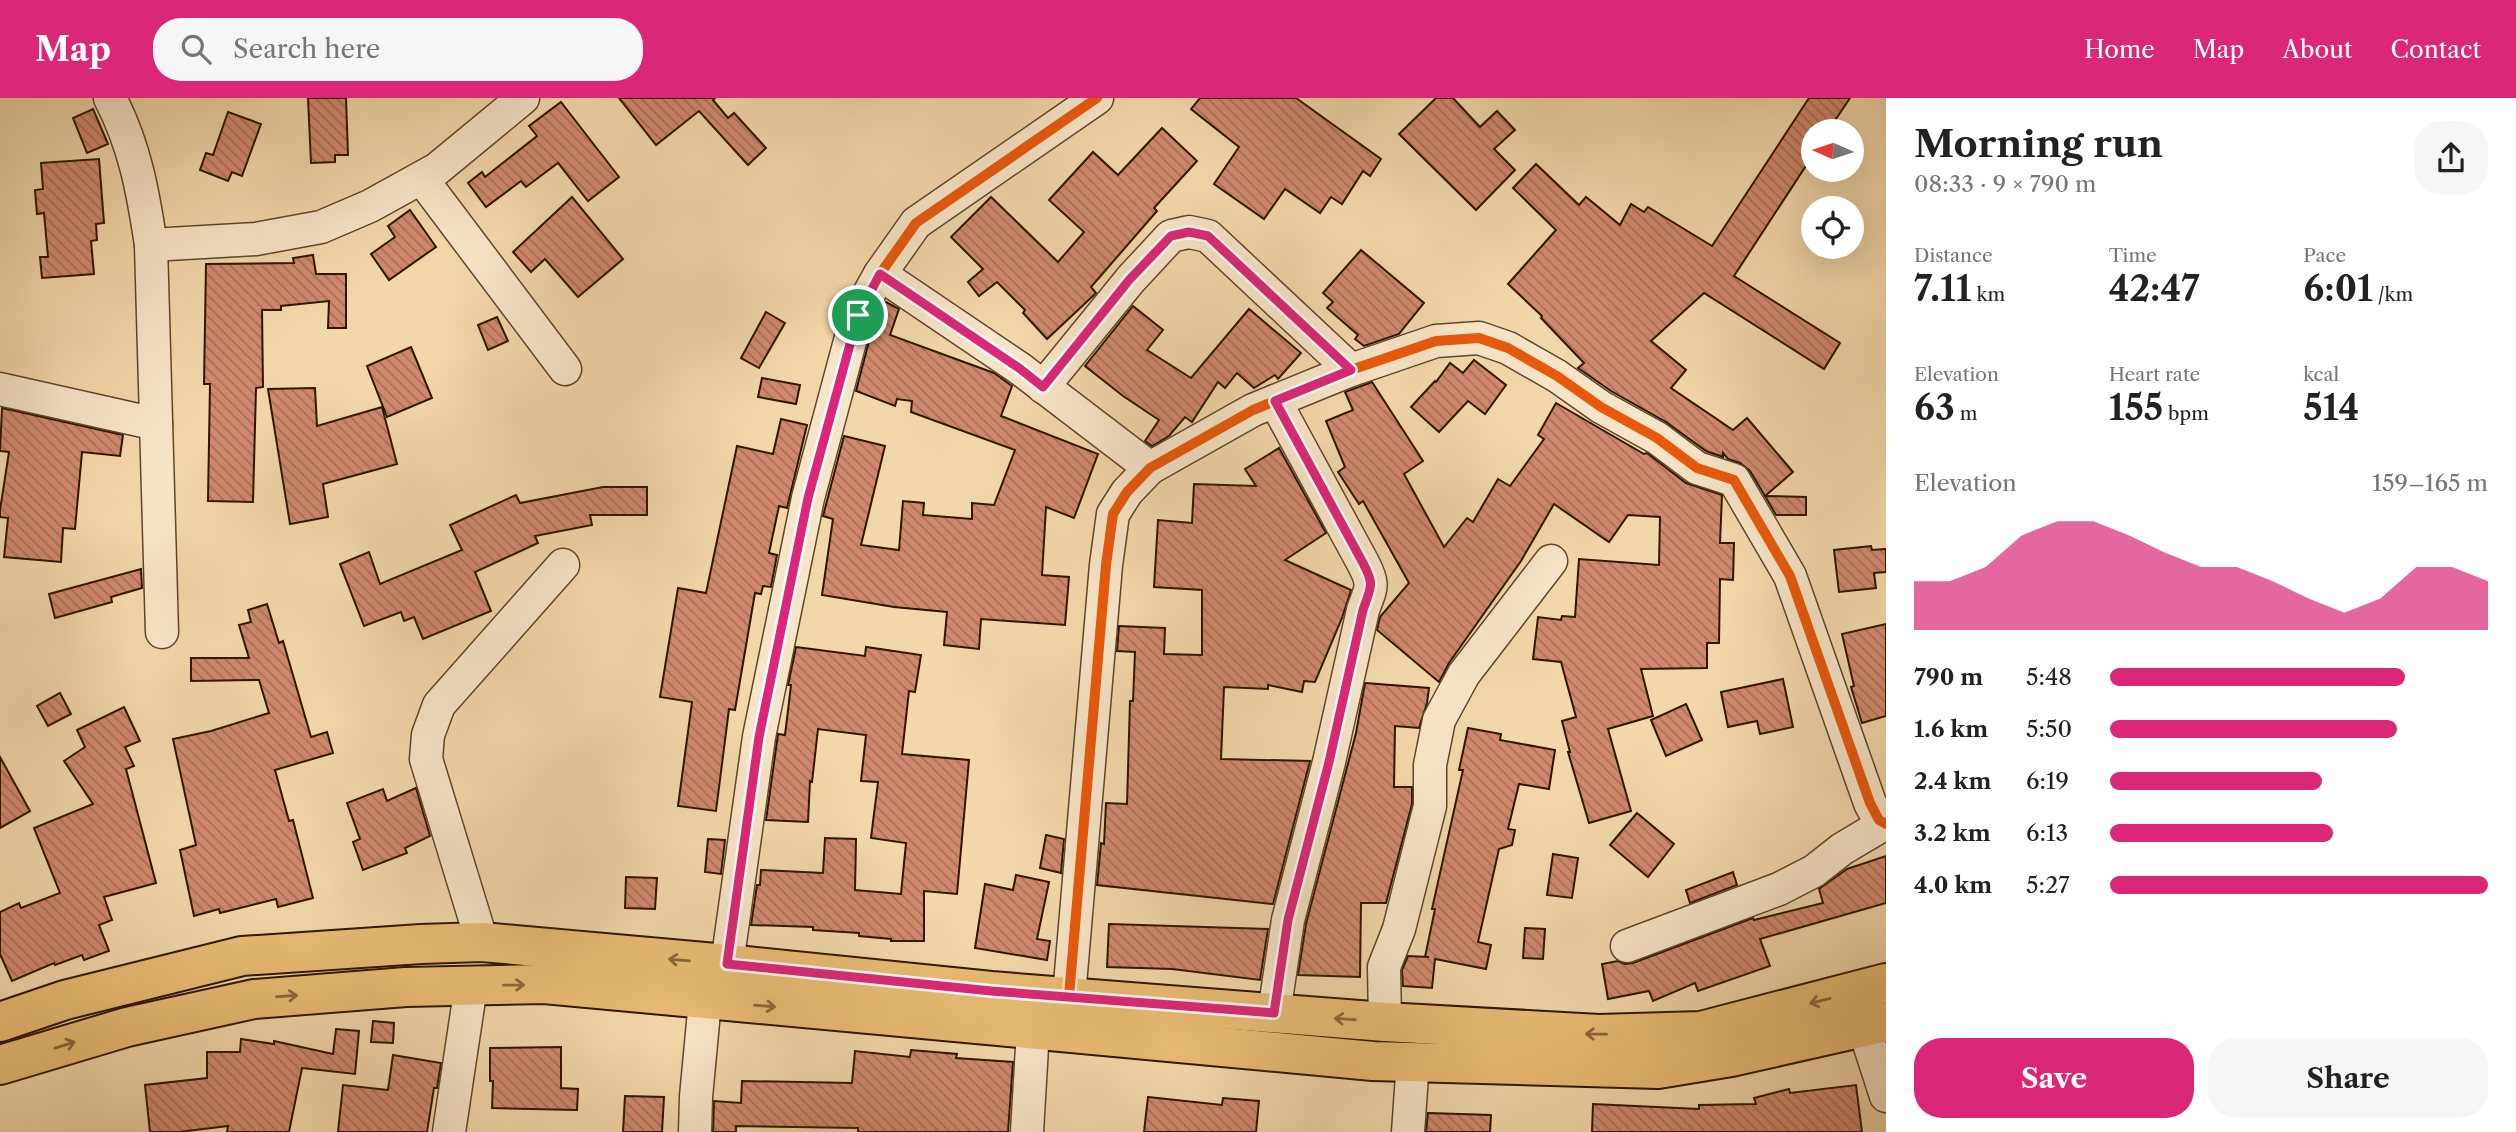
<!DOCTYPE html>
<meta charset="utf-8">
<style>
:root{--surface:#fff;--page:#f6f6f6;--text:#222;--muted:#767676;--accent:#db2777}
body{margin:0;font-family:"Libre Caslon Text",serif;background:var(--page);color:var(--text);height:100vh;display:flex;flex-direction:column;font-size:26px;white-space:nowrap}
*{box-sizing:border-box;margin:0}
p{font-size:23px;color:var(--muted)}
.icon{flex:none;width:38px;height:38px;fill:none;stroke:currentColor;stroke-width:2;stroke-linecap:round;stroke-linejoin:round}
.map{position:relative;flex:1;overflow:hidden}
.details{display:flex;flex-direction:column;background:var(--surface);width:630px}
.details>*{flex:none}
.needle{width:46px;rotate:273deg}
.fabs{position:absolute;left:1801px;top:21px;display:grid;gap:14px}
.fabs a{display:grid;place-items:center;width:63px;height:63px;border-radius:50%;background:var(--surface);box-shadow:0 7px 28px #0002;font-size:35px}
.pin{position:absolute;display:grid;place-items:center;width:60px;height:60px;color:#fff;margin:-30px;border:4px solid #fff;border-radius:50%;box-shadow:0 2px 7px #0007}
.round{display:grid;place-items:center;flex:none;width:74px;height:74px;border-radius:28px;background:var(--page)}
.summary{display:flex;align-items:center;justify-content:space-between;height:119px;padding:0 28px}
h1{font-size:38px;font-weight:800;line-height:52px}
.stats{display:grid;grid-template-columns:repeat(3,1fr);gap:10px;height:119px;padding:7px 28px}
.stats div{display:grid;align-content:center}
.stats b{font-size:35px;font-weight:800}
.stats small{font-size:19px;font-weight:400}
.stats p{font-size:19px}
.chart{height:196px;padding:14px 28px}
.chart p{display:flex;justify-content:space-between}
.chart svg{width:100%;height:126px;margin-top:7px;fill:var(--accent);opacity:.7}
.action{display:flex;gap:14px;margin-top:auto;padding:14px 28px}
.action a{flex:1;height:80px;border-radius:28px;background:var(--accent);color:#fff;font-size:28px;font-weight:800;line-height:80px;text-align:center}
.action a+a{background:var(--page);color:var(--text)}
ul{padding:0 28px;list-style:none;font-size:23px}
li{display:grid;grid-template-columns:112px 84px 1fr;align-items:center;height:52px}
li i{height:18px;border-radius:9px;background:var(--accent)}
header{display:flex;align-items:center;gap:42px;box-sizing:border-box;height:98px;padding:0 35px;background:var(--accent);color:#fff}
header strong{font-size:33px}
nav{display:flex;gap:38px;margin-inline-start:auto;font-size:24px}
.search{width:490px;height:63px;background:var(--page);display:flex;align-items:center;gap:18px;box-sizing:border-box;padding:0 24px;border-radius:28px;color:var(--muted);font-size:26px}
main{display:flex;flex:1;min-height:0}
.map>svg:first-child{display:block}
</style>
<header>
<strong>Map</strong>
<div class="search"><svg class="icon" aria-label="search" viewBox="0 0 24 24"><circle cx="10" cy="10" r="6"/><path d="M15 15l6 6"/></svg>Search here</div>
<nav><a>Home</a><a>Map</a><a>About</a><a>Contact</a></nav>
</header>
<main>
<div class="map">
<svg width="1886" height="1034" viewBox="0 0 1886 1034">
<defs>
<pattern id="building-back-hatch" width="6" height="6" patternUnits="userSpaceOnUse" patternTransform="scale(1.75)"><rect width="6" height="6" fill="#d0896d"/><path d="M-1 5l2 2M0 0l6 6M5-1l2 2" fill="none" stroke="#a96f57"/></pattern>
</defs>
<rect width="100%" height="100%" fill="#f2d7a9"/>
<filter id="stains"><feTurbulence type="fractalNoise" baseFrequency=".00286" numOctaves="4"/><feColorMatrix values="0 0 0 0 .2 0 0 0 0 .09 0 0 0 0 .02 0 0 0 .5 -.17"/></filter>
<radialGradient id="worn" r=".72"><stop offset=".6" stop-color="#630" stop-opacity="0"/><stop offset="1" stop-color="#630" stop-opacity=".3"/></radialGradient>
<g fill="url(#building-back-hatch)" stroke="#2e1500" stroke-width="2">
<path d="M308,0h38l2,57h-13v7l-24,1z"/>
<path d="M619,0h96l-2,2 15,18 6,-5 32,35 -18,17 -49,-54 -43,34z"/>
<path d="M1200,0h96l85,61 -11,17 -7,-5 -21,33 -11,-7 -11,16 -35,-24 -21,30 -50,-35 25,-37 -48,-38z"/>
<path d="M1436,0h17l27,29 17,-16 18,19 -21,19 21,21 -39,40 -77,-76z"/>
<path d="M1809,0h41l-22,33h-15v24l-79,121 106,67 -16,26 -120,-76 -53,48 35,29 -15,18 62,42 14,-12 46,54 -28,24 -15,-25 -10,-8 -12,-4 -5,-6v4l-17,-6 -40,-29 -55,-31 -33,-23 6,-5 -43,-45 1,-2 -34,-32 48,-54 -43,-42 23,-24 43,41 7,-8 34,28 11,-21 13,8 4,-5 64,39z"/>
<path d="M561,4l58,75 -31,24 -30,-38 -32,24 -5,-6 -35,26 -18,-24 14,-11 3,5 52,-41 -8,-10z"/>
<path d="M93,11l15,35 -21,9 -14,-35z"/>
<path d="M228,14l33,12 -19,52 -10,-4 -4,9 -28,-11 6,-17 7,2z"/>
<path d="M1162,30l35,33 -43,47 3,3 -66,76 5,6 -2,2 -47,44 -24,-26 2,-3 -28,-28 -18,14 -11,-14 15,-13 -32,-32 40,-40 67,65 26,-30 -35,-32 44,-48 25,23z"/>
<path d="M99,61l5,64 -8,1 1,16 -6,1 3,33 -52,4 -2,-21h8l-4,-44 -7,1 -2,-24 8,-1 -2,-26z"/>
<path d="M572,99l51,62 -45,38 -33,-38 -14,13 -18,-20z"/>
<path d="M410,112l26,37 -47,33 -18,-26 24,-17 -7,-11z"/>
<path d="M1361,152l63,53 -25,31 -35,12 -9,-7 3,-4 -31,-27 6,-6 -10,-9z"/>
<path d="M313,157l3,19h30v54h-18l1,-27 -48,5v4h-19l1,77 -7,1 -3,114 -45,-1 2,-117h-6l2,-120 88,-1 -1,-5z"/>
<path d="M886,204l13,7 -9,26 104,38 18,13 -11,30 97,38 -24,64 -28,-11 -4,68 27,2 -4,48 -84,-6 -2,30 -35,-4 3,-33 -53,-5 -72,-12 11,-76 -10,-3 21,-80 41,10 -24,99 38,5 4,-49 21,2 -1,12 49,4v-16l22,2 21,-55 -104,-38 1,-11 -15,-2 -2,7 -39,-15 18,-69z"/>
<path d="M1133,208l30,24 -16,20 44,28 58,-69 52,44 -23,26 -3,-4 -21,13 -17,-15 -12,15 -7,-6 -26,40 -7,-5 -16,19 -17,10 -7,-5 14,-21 -36,-24 -38,-30z"/>
<path d="M766,214l19,11 -26,45 -18,-10z"/>
<path d="M497,219l11,24 -20,9 -10,-25z"/>
<path d="M411,249l21,51 -45,19 -20,-51z"/>
<path d="M1474,262l32,25 -21,29 -17,-13 -29,31 -28,-25 24,-26 1,1 14,-19 13,10z"/>
<path d="M762,280l38,7 -4,19 -38,-7z"/>
<path d="M1372,284l51,79 -19,13 40,73 23,-29 6,4 25,-43 12,7 34,-47 -6,-4 18,-32 88,51 3,-1 39,30 36,12 -2,48h14l-1,37 -13,-1 -1,64h-12v25l-66,1 12,47 -45,13 23,82 -42,12 -21,-71h2l-8,-31 14,-4 -15,-55 -28,-3 5,-42 23,3 1,-4 13,1 4,-58 80,6 1,-48 -32,-2 -19,27 -55,-38 -33,57 -72,102 -10,19 -62,-52 3,-13 29,-34 -46,-82 -4,3 -21,-32 7,-5 -19,-46 27,-11 -8,-18z"/>
<path d="M315,290l2,38 65,-19 15,57 -74,20 5,33 -38,7 -22,-135z"/>
<path d="M2,310l121,27 -3,21 -38,-4 -7,77 -12,-1 -2,34 -57,-5 4,-39 -8,-1v-7l9,-58 -9,-1z"/>
<path d="M781,321l26,6 -20,83 -8,-2 -10,47 8,2 -6,32 -8,-1 -2,8 -6,-1 -20,117 -6,-1 -13,102 -38,-5 14,-104 -32,-5 18,-109 28,5 31,-147 36,8z"/>
<path d="M1279,350l47,85 -41,27 66,30 -9,28 -27,64 -11,-1 -2,11 -34,-7v4l-44,-2 -3,72 89,2 -37,143 -176,-19 4,-42 3,1 2,-41 21,1 3,-103h3l2,-49 -18,-1 2,-25 46,2 -1,26 38,1v-65l-48,-3 4,-67 34,3 2,-39 62,2 -11,-17z"/>
<path d="M603,389h44v28h-57l2,10 -57,11 3,7 -63,29 16,39 -68,28 -9,-22 -10,4 -3,-9 -37,14 -24,-62 29,-12 11,32 82,-34 -12,-25 66,-30 4,8z"/>
<path d="M1765,398l41,1v18h-30z"/>
<path d="M1871,448l1,4 14,-1v23l-12,1 2,15 -37,4 -5,-42z"/>
<path d="M141,471l1,19 -31,9 1,5 -57,16 -6,-24z"/>
<path d="M267,506l12,39 4,-2 28,96 16,-5 6,21 -58,17 14,51 4,-1 20,78 -35,9 -2,-8 -56,14 -1,-4 -25,7 -14,-66 16,-5 -23,-106 38,-8 58,-18 -10,-33 -68,1v-23h58l-10,-33 12,-3 -3,-12z"/>
<path d="M1886,526v92l-24,7 -11,-36 3,-1 -12,-52z"/>
<path d="M796,549l69,9 1,-9 55,8 -6,37 -6,-1 -7,63 67,6 -12,134 -33,-3v50h-33v-2l-32,-3v-3l-46,-3v-3l-62,-2 6,-40h3l1,-15 62,3 2,-35 31,1 -1,51 46,4 5,-51 -35,-5 7,-56 -17,-1 5,-46 -48,-6 -6,53 -2,-1 -2,41 -42,-2 12,-86 7,1 6,-50h-3z"/>
<path d="M1783,581l10,48 -33,7 -3,-13 -29,6 -7,-35z"/>
<path d="M1365,585l64,5 -2,15 -8,25 -24,-2 -1,61h18v17l-26,99h-25l-1,74 -62,-2 8,-51 50,-191z"/>
<path d="M60,595l11,21 -23,12 -11,-20z"/>
<path d="M1686,606l16,36 -36,16 -15,-36z"/>
<path d="M124,609l16,34 -15,6 9,19 -8,3 30,114 -52,14 8,23 -13,5 10,26 -25,9 -2,-5 -27,10 -1,-2 -42,18 -12,-27v-42l19,-9 2,5 39,-15 -26,-65 59,-24 -29,-43 21,-14 -8,-17z"/>
<path d="M1468,630l33,6 -1,6 55,10 -6,39 -30,-5 -11,45 7,1 -3,15 -13,4 -21,93 13,3 -5,24 -51,-10 -3,29 -29,-2 -1,-16 6,-14 21,1h-4l10,-48h-3l31,-139h-4z"/>
<path d="M0,659l30,54 -30,17z"/>
<path d="M416,690l14,48 -25,12 2,5 -44,17 -10,-28 7,-3 -13,-36 36,-14 4,12z"/>
<path d="M1637,715l37,31 -26,33 -38,-32z"/>
<path d="M1046,737l18,4 -3,34 -21,-5z"/>
<path d="M708,741l17,1 -4,34 -16,-2z"/>
<path d="M1553,756l25,4 -6,40 -25,-3z"/>
<path d="M1886,758v47l-126,36 10,27 -72,25 -3,-8 -42,18 -4,-10 -41,8 -6,-35 16,-3 7,3 8,-1 120,-45 1,2 69,-17 -4,-14 28,-20z"/>
<path d="M1733,774l4,13 -47,18 -4,-13z"/>
<path d="M1016,777l33,7 -12,57 13,2 -3,19 -72,-12 10,-64 28,6z"/>
<path d="M626,779l31,1 -2,31 -30,-1z"/>
<path d="M1109,826l159,5 -8,51 -88,-11 -65,-2z"/>
<path d="M1525,830l20,1 -2,30 -20,-1z"/>
<path d="M373,923l21,2 -1,20 -22,-1z"/>
<path d="M336,931l23,2 -4,43 -53,-6 -13,64h-62l1,-6 -49,6h-29l-5,-47 62,-7v-26h33l1,-13 33,5v-3l59,13z"/>
<path d="M561,949v41l17,1 -1,21 -85,-2 1,-27h-3v-33z"/>
<path d="M911,952l46,4 -1,4 57,4 -5,70h-150v-4l-122,-2v6h-23l1,-31 27,2 1,-22 110,2 3,-32 55,6z"/>
<path d="M393,957l48,8 -4,25h-3l-7,44h-89l5,-47 45,5z"/>
<path d="M1856,987l6,47h-270l1,-28 106,5v-4l57,-1 -2,-6 35,-9 1,4z"/>
<path d="M625,998l39,1 -2,35h-39z"/>
<path d="M1148,999l74,8 1,-7 36,3 -3,31h-112z"/>
<path d="M1428,1015l63,2 -1,17h-64z"/>
</g>
<g fill="none" stroke-linecap="round" stroke-linejoin="round">
<g stroke="#5f462a" stroke-width="35">
<g id="minor">
<path d="M110,0c25,48 33,94 41,147l11,387"/>
<path d="M422,81l143,190"/>
<path d="M151,147l105,-6 65,-12 49,-21 67,-37 86,-71"/>
<path d="M880,176l139,94 131,100"/>
<path d="M1043,289l88,-108 40,-43 18,-4 19,4 143,134"/>
<path d="M0,291l156,35"/>
<path d="M482,844l-56,-183 2,-24 11,-30 124,-140"/>
<path d="M1627,848l152,-57 35,-18 28,-22 42,-25"/>
<path d="M727,866l32,-227 49,-239 49,-183 23,-41 36,-51 181,-125"/>
<path d="M1069,898l37,-431 7,-51 14,-22 23,-24 103,-58 98,-40 85,-29 43,-3 29,10 49,28 44,31 56,31 40,30 37,12 56,96 80,227 9,17 7,4"/>
<path d="M1274,915l14,-93 41,-158 34,-152c8,-23 12,-24 0,-47l-88,-162"/>
<path d="M1385,924l-1,-55 15,-38 31,-123v-41l9,-45 25,-46 87,-113"/>
<path d="M1864,930l22,68"/>
<path d="M449,1034l22,-146"/>
<path d="M695,1034l1,-35 9,-96"/>
<path d="M1027,1034l6,-102"/>
<path d="M1408,1034l5,-71"/>
</g>
</g>
<g stroke="#2e1500" stroke-width="42">
<g id="major">
<path d="M0,924l65,-22 177,-44 179,-12 61,-2 245,22 264,27 394,31 214,12 102,-3 185,-48"/>
<path d="M0,967l127,-38 127,-28 152,-12 138,-3 829,77 285,8 73,-12 155,-35"/>
</g>
</g>
<use href="#minor" stroke="#f7e5c7" stroke-width="32"/>
<use href="#major" stroke="#e9bc74" stroke-width="38"/>
<g stroke="#f7e5c7" stroke-width="15">
<g id="cycleway">
<path d="M727,866l32,-227 49,-239 49,-183 23,-41 36,-51 181,-125"/>
<path d="M1069,898l37,-431 7,-51 14,-22 23,-24 103,-58 98,-40 85,-29 43,-3 29,10 49,28 44,31 56,31 40,30 37,12 56,96 80,227 9,17 7,4"/>
</g>
</g>
<use href="#cycleway" stroke="#e8590c" stroke-width="10"/>
</g>
<defs><path id="oneway-shaft" d="M-6 0H5M1.5-3L5.5 0L1.5 3" fill="none" stroke-width="1.6" stroke-linecap="round" stroke-linejoin="round" transform="scale(1.75)"/></defs>
<g stroke="#8c683a">
<use href="#oneway-shaft" transform="translate(679 862) rotate(-175)"/>
<use href="#oneway-shaft" transform="translate(514 887) rotate(-1)"/>
<use href="#oneway-shaft" transform="translate(287 898) rotate(-4)"/>
<use href="#oneway-shaft" transform="translate(1820 903) rotate(166)"/>
<use href="#oneway-shaft" transform="translate(765 908) rotate(5)"/>
<use href="#oneway-shaft" transform="translate(1345 921) rotate(-176)"/>
<use href="#oneway-shaft" transform="translate(1596 936) rotate(-179)"/>
<use href="#oneway-shaft" transform="translate(65 947) rotate(-17)"/>
</g>
<g fill="none" stroke-linecap="round" stroke-linejoin="round">
<g stroke="#fff" stroke-width="14">
<path id="route" d="M1189,134l19,4 143,134 -76,31 88,162c12,23 8,23 0,47l-34,152 -41,158 -14,93 -283,-22 -264,-27 32,-227 49,-239 50,-183 22,-41 139,94 24,19 87,-108 41,-43z"/>
</g>
<use href="#route" stroke="#db2777" stroke-width="9"/>
</g>
<rect width="100%" height="100%" filter="url(#stains)"/>
<rect width="100%" height="100%" fill="url(#worn)"/>
</svg>
<div class="fabs">
<a><svg class="needle" viewBox="-14 -14 28 28"><path d="M0-13l5 13h-10z" fill="#e53935"/><path d="M0 13l5-13h-10z" fill="#767676"/></svg></a>
<a><svg class="icon" aria-label="locate" viewBox="0 0 24 24"><circle cx="12" cy="12" r="6"/><path d="M12 2v4M12 18v4M2 12h4M18 12h4"/></svg></a>
</div>
<div class="pin" style="left:858px;top:217px;background:#1e9e55"><svg class="icon" aria-label="arrive" viewBox="0 0 24 24"><path d="M6 21V4h12l-3 4 3 4H6"/></svg></div>
</div>
<section class="details">
<div class="summary"><div><h1>Morning run</h1><p>08:33 · 9 × 790 m</p></div><a class="round"><svg class="icon" aria-label="share" viewBox="0 0 24 24"><path d="M12 15V3M7 8l5-5 5 5M5 13v7h14v-7"/></svg></a></div>
<div class="stats">
<div><p>Distance</p><b>7.11<small> km</small></b></div>
<div><p>Time</p><b>42:47</b></div>
<div><p>Pace</p><b>6:01<small> /km</small></b></div>
</div>
<div class="stats">
<div><p>Elevation</p><b>63<small> m</small></b></div>
<div><p>Heart rate</p><b>155<small> bpm</small></b></div>
<div><p>kcal</p><b>514</b></div>
</div>
<div class="chart"><p><span>Elevation</span>159–165 m</p>
<svg viewBox="0 0 160 44" preserveAspectRatio="none"><path d="M0 44V27L10 27L20 22L30 11L40 6L50 6L60 11L70 17L80 22L90 22L100 27L110 33L120 38L130 33L140 22L150 22L160 27V44z"/></svg>
</div>
<ul>
<li><b>790 m</b>5:48<i style="width:78%"></i></li>
<li><b>1.6 km</b>5:50<i style="width:76%"></i></li>
<li><b>2.4 km</b>6:19<i style="width:56%"></i></li>
<li><b>3.2 km</b>6:13<i style="width:59%"></i></li>
<li><b>4.0 km</b>5:27<i style="width:100%"></i></li>
</ul>
<div class="action"><a>Save</a><a>Share</a></div>
</section>
</main>
